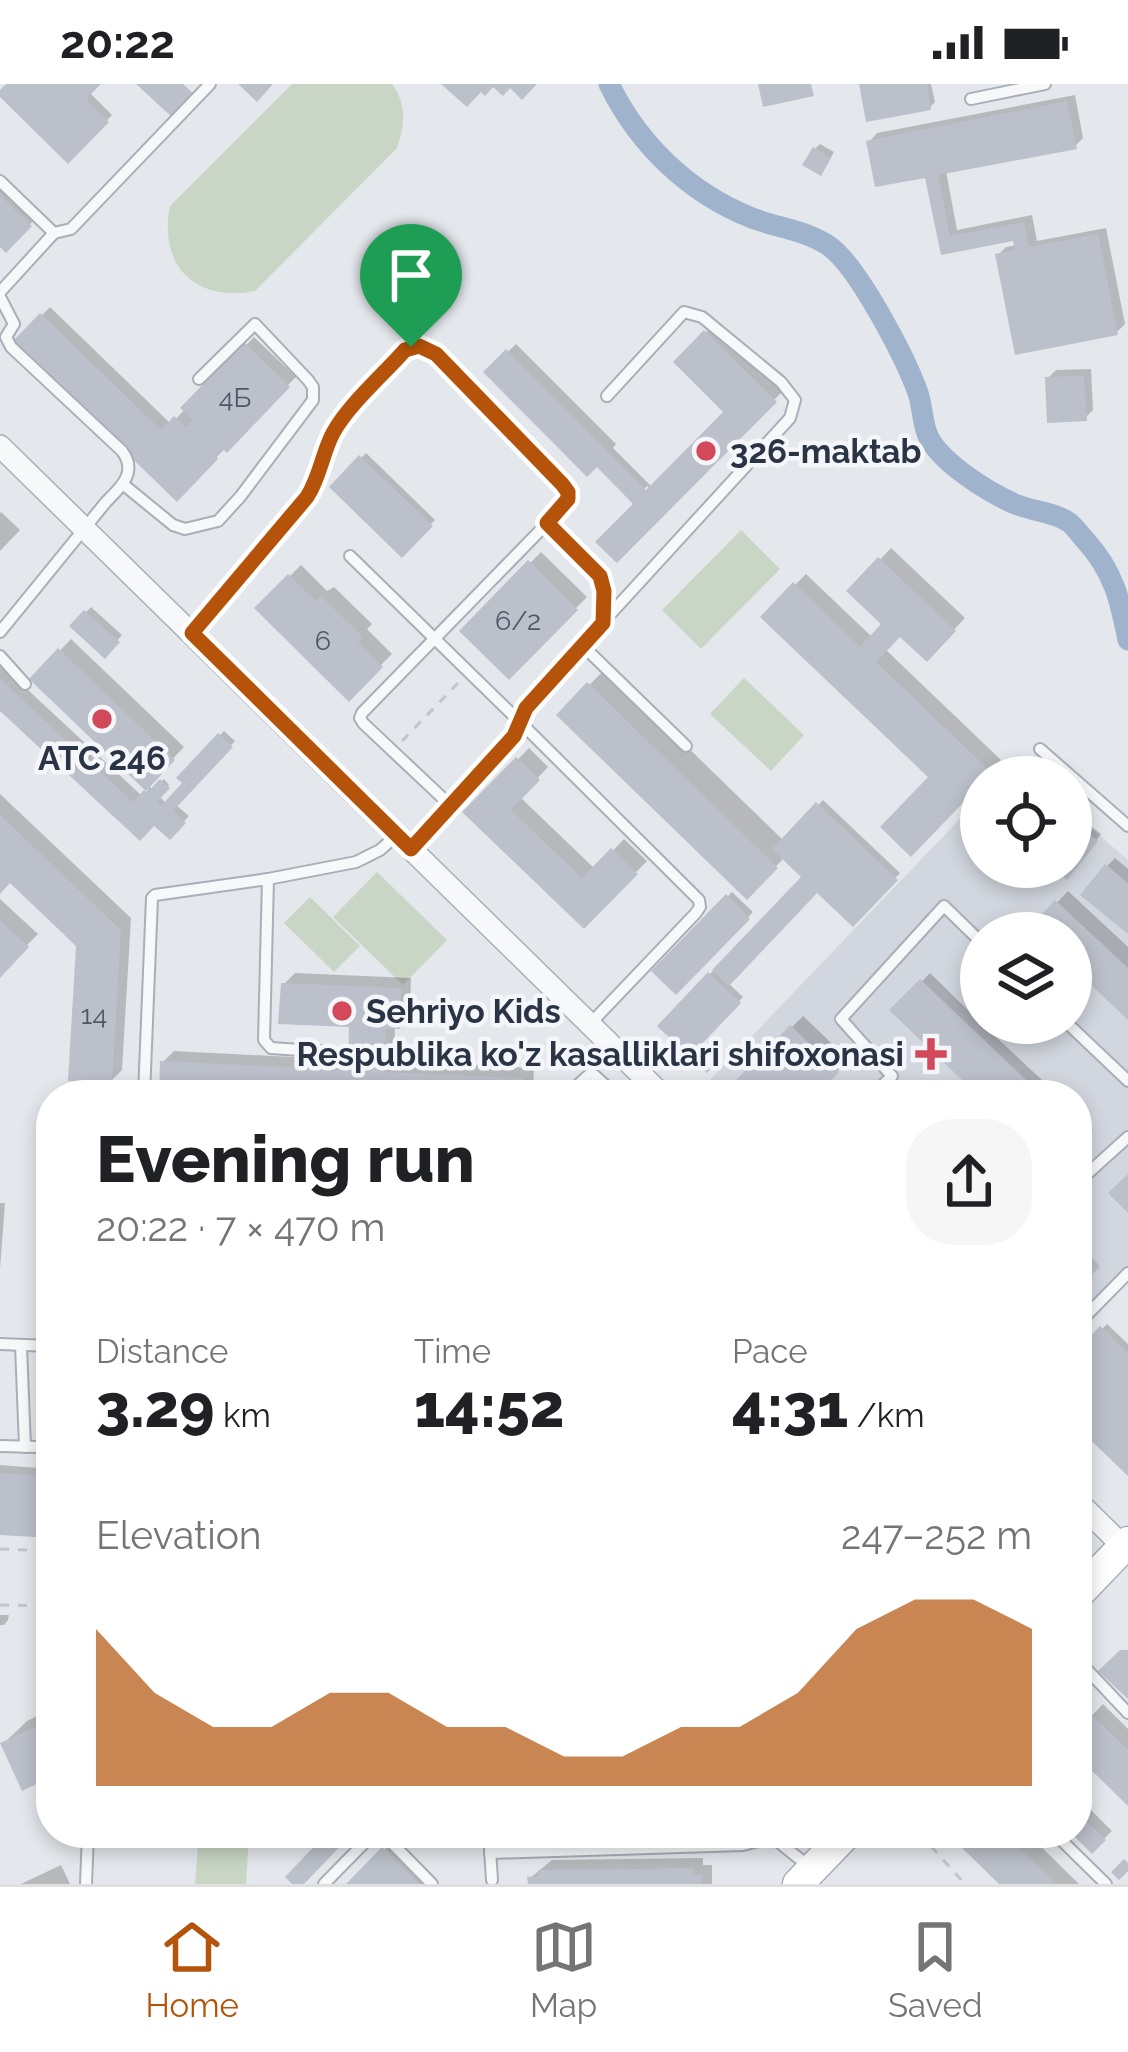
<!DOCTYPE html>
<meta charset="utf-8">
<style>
:root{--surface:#fff;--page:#f6f6f6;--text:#202124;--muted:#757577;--line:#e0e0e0;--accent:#b45309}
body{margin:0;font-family:Raleway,sans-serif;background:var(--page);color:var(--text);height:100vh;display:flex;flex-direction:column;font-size:45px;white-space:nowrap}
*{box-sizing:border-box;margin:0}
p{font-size:39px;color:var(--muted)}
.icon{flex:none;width:66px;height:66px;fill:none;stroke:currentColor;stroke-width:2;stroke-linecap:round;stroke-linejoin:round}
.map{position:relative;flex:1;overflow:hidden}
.sheet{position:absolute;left:36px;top:996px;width:1056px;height:768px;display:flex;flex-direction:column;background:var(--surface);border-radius:48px;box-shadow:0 6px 18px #0003}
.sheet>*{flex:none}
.controls{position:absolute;left:960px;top:672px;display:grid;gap:24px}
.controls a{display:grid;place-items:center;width:132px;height:132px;border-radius:50%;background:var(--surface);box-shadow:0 6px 18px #0003;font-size:60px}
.pin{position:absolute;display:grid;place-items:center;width:102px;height:102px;color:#fff;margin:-123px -51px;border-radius:50% 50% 50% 0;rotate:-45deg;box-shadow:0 0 12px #0007}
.pin .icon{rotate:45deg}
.round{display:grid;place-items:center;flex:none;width:126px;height:126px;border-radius:48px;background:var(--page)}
.headline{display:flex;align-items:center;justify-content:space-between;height:204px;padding:0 60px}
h1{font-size:66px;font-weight:800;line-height:90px}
.metrics{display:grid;grid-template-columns:repeat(3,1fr);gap:18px;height:204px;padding:12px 60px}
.metrics div{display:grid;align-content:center}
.metrics b{font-size:60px;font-weight:800}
.metrics small{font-size:33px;font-weight:400}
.metrics p{font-size:33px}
.chart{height:336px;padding:24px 60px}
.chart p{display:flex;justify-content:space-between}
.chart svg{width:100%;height:216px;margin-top:12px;fill:var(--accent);opacity:.7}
.status{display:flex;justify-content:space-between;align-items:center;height:84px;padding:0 60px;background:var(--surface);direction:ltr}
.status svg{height:33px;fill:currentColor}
.menu{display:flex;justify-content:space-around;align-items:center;height:168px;border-top:3px solid var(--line);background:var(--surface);font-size:33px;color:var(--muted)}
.menu a{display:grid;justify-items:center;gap:6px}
.menu .current{color:var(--accent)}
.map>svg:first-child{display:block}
</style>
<div class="status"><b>20:22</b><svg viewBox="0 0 49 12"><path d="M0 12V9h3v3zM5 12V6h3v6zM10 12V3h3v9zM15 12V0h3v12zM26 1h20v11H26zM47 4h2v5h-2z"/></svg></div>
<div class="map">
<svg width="1128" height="1800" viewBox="0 0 1128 1800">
<rect width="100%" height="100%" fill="#e4e7ec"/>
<path fill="#d2d6de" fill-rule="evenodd" d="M981,713v70h90v-56l57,49v422l-51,51v-238h-361l-11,-10zM981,849h90v90h-90z"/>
<g fill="#c9d6c5">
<path d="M292,0h100c15,21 13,41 5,64l-142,143c-59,12 -97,-25 -85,-85z"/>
<path d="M741,446l39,39 -79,80 -39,-39z"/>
<path d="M744,594l60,57 -33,36 -61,-57z"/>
<path d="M377,788l70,68 -44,45 -70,-68z"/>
<path d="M310,813l50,49 -26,26 -50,-49z"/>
<path d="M199,1749h50l-3,51h-51z"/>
</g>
<g fill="#0003">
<path d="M10,0h87l-8,8 23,23 -44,45z"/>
<path d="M862,0h69l4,18 -5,5z"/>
<path d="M1075,11l8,43 -8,8 -129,25 11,59 75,-15 5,26 69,-13 19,96 -8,8 -119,-77 8,-8 11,-2 -2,-8 -72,14 -15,-77 -59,-32 8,-9z"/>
<path d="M820,60l14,8 -9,16 -10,-19z"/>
<path d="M0,96l38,36 -32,33 -6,-6z"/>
<path d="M50,223l121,117 83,-87 42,40 -119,120 -161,-155z"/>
<path d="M714,240l68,68 -165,167 34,-69 -4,-4 -14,14 -36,-37 -110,-91 29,-28 100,100 -3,4 40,40 75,-76 -51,-50z"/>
<path d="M1091,285l2,41 -8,8 -37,-40 8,-8z"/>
<path d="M366,369l69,67 -33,34 -69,-67z"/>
<path d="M1,428l19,18 -20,21v-38z"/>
<path d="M891,464l74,70 -38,40 -27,-25 -15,16 116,111 -16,17h-4v4l-49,-4 -168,-161 42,-42 67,64 12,-14 -35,-33z"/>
<path d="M541,468l46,45 -78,79 -46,-45z"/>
<path d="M301,481l26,26 7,-4 38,37 -5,5 25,25 -43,43 -91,-89z"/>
<path d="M91,523l31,28 -17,19 -32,-28z"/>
<path d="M71,555l113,108 -36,38 5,5 11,-11 5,6 -10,11 8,8 19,-21 -6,-6 44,-46 11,10 -59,64 13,11 -19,20 -170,-129v-43l142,132 7,-7 -116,-110z"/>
<path d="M606,584l178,173 39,-41 77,73 -47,49 -36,-34 -89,95 15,14 -44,46 17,16 -9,10 -16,-14 19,-81 95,-98 -20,-19 -38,39 -187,-181z"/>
<path d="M529,664l19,19 -28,30 75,72 29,-30 23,22 -63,64 -117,-113z"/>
<path d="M0,710l131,124 -9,152 -11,11 -32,-136 -69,-66 -10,11z"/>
<path d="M1071,727l30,23 -30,38 -16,-5h16z"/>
<path d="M1115,774l13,11v61l-21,-64z"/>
<path d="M1068,807l60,56v68l-57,-53v-29h-31l-6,-6z"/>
<path d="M732,808l21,20 -77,79 -21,-20z"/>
<path d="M0,815l38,35 -38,39z"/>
<path d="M295,889l116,5 -1,37 -15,11 -1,35 140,7 -1,27h-371l1,-33 11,-11 177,9 2,-36 -69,-40z"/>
<path d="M930,889l51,50 77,72h-106l15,-15 -73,-70z"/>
<path d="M803,932l45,43 -35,36h-64l-12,-12z"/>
<path d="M1077,1030l16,15 -16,17z"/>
<path d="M0,1119h5l-5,66z"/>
<path d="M1107,1240l21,20v128l-51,-49v-68z"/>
<path d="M0,1381l51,4v66l-51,-3z"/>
<path d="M0,1531h9l-1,5 -4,5h-4z"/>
<path d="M1103,1620l25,25v73l-51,-50v-21z"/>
<path d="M51,1625v64l-48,-29 24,-23z"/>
<path d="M1077,1712l35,35 -20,19 -17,-17z"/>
<path d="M975,1749h52l52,51h-75z"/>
<path d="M389,1761l39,39h-78z"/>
<path d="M703,1774v7h9v19h-181l-1,-6 22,-18z"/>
<path d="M61,1781l9,19h-49z"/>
</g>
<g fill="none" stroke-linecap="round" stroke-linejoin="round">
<path stroke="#9fb4cc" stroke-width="21" d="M609,0c30,61 80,109 143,134 26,10 53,12 77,28 29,20 77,113 89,147 5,14 4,32 11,45 14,26 59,54 86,66 16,7 38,8 52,17 7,4 13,14 19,20 28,31 34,59 42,99"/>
</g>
<g fill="#bbc0ca">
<path d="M6,0h95l-15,15 23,23 -41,42 -68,-67v-7z"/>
<path d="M136,0h47l12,11 -22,23z"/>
<path d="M238,0h35l-16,18z"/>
<path d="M441,0h96l-15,16 -12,-12 -7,8 -10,-9 -8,9 -4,-4 -14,15z"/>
<path d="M758,0h53l3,12 -51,11z"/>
<path d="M859,0h68l4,26 -65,12z"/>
<path d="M1067,17l10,48 -139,26 12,61 74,-14 5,25 69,-13 20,101 -103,20 -20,-101 20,-4 -2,-9 -72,14 -16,-77 -50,9 -9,-46z"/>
<path d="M813,63l18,11 -10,18 -19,-11z"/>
<path d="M0,111l32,31 -26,27 -6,-6z"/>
<path d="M40,229l121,117 13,-14 12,11 7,-7 -13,-12 64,-66 46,45 -63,66 -4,-4 -7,7 2,3 -41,43 -165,-160z"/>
<path d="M704,246l73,72 -160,161 -22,-21 38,-38 -36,-37 -10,10 -104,-105 23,-23 140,141 77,-78 -50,-50z"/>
<path d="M1084,292l3,45 -40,2 -2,-46z"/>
<path d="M359,371l74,71 -31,32 -73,-71z"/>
<path d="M878,473l78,74 -29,31 -27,-25 -24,25 116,111 -4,4h-7v7l-70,73 -31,-30 48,-50 -168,-160 33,-35 67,65 21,-23 -35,-33z"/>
<path d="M528,476l50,50 -69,70 -50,-49z"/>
<path d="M288,490l28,27 5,-5 42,41 -5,5 25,25 -34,35 -95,-94z"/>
<path d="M84,526l36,32 -15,17 -36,-33z"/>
<path d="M58,564l117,112 -29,31 -117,-112z"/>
<path d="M0,595l133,123 11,-12 3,3 13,-14 10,9 -13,14 4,4 21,-23 -6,-5 42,-45 15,14 -60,64 13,12 -16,17 -16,-14 -14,15 -140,-130z"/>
<path d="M587,598l191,186 -31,32 -191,-185z"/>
<path d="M516,673l24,23 -29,30 71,68 29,-30 27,26 -54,55 -122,-117z"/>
<path d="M816,718l82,78 -45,47 -36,-34 -88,93 -17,-16 89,-93 -29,-28z"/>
<path d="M0,731l121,115 -9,154 -44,-3 8,-135 -66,-63 -10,11z"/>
<path d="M1071,735l27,22 -31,39 -17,-13h21z"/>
<path d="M1105,780l23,19v51l-48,-39z"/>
<path d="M726,810l24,25 -74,76 -25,-24z"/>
<path d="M1055,816l73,68v52l-57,-54v-33h-36l-6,-5z"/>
<path d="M0,836l29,27 -29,31z"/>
<path d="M708,888l33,31 -41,43 16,16 -9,11 -50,-47z"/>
<path d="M920,895l122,116h-94l14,-15 -73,-70z"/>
<path d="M281,899l120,5 -1,41h-14l-2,43 140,6 -1,17h-364l1,-34 188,9 1,-43 -71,-3z"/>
<path d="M790,941l49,47 -22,23h-72l-12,-12z"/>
<path d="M1128,1090v39l-20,-20z"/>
<path d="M1077,1159l23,23 -23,24z"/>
<path d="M1100,1242l28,27v123l-51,-49v-77z"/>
<path d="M0,1389l51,3v62l-51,-3z"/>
<path d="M1120,1566h8v49l-30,-28z"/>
<path d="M1090,1629l38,37v56l-51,-50v-29z"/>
<path d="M49,1637l2,4v52l-29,14 -22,-48z"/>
<path d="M1077,1728l29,28 -14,14 -21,-21h6z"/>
<path d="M327,1749h26l-49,51h-12l-7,-7z"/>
<path d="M971,1749h33l53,51h-58l-40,-39z"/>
<path d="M382,1763l37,37h-73z"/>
<path d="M1124,1775l4,4v8l-9,9 -8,-8z"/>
<path d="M693,1784v7h9v9h-174l-1,-7 11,-1v-6z"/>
</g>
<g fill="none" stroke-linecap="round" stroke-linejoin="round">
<g stroke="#a9aeb7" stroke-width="14">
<g id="lane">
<path d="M971,15l74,-15"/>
<path d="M0,97l54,52 -54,59"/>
<path d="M54,149l17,-4 139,-145"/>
<path d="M0,213l14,27 -8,13 5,10 111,104c16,21 -1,36 -16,51l-106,130"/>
<path d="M124,401l49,40 12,4 33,-8 22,-24 73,-97v-13l-5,-7 -53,-56 -56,55"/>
<path d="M547,439l53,53 4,15 -1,32"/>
<path d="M350,472l171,167 -6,13 -104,113"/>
<path d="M192,549l115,-136c13,-19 15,-43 27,-64 16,-30 48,-57 71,-83l14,-3 17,7 132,138 -5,15 -201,206 -2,5 3,5 88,83"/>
<path d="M582,561l104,101"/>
<path d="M0,572l25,28"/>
<path d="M1040,665l88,77"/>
<path d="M268,795l-4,161 7,8 58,4"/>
<path d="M1067,939l61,58"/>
<path d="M590,940l105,-110 5,-7 -1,-7 -178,-177 2,-8 59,-70 208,-227 5,-18 -14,-18 -79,-65 -18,-5 -77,84"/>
<path d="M144,1011l8,-197 3,-3 113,-16 88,-17 24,-12 17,-15"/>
<path d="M580,1011l-2,-10 12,-11 4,1 22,20"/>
<path d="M872,1011l20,-19 -51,-57 103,-113 37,36"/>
<path d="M1077,1099l51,-46"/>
<path d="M1077,1241l51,-52"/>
<path d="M0,1260l51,2"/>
<path d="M21,1261l4,102"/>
<path d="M0,1362l39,1"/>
<path d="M1077,1575l51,54"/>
<path d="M382,1749l50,51"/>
<path d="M489,1749l3,47"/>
<path d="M1054,1749l52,51"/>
<path d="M770,1751l42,34"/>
<path d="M490,1769l253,-8 30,-8"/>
<path d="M86,1800l2,-51"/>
<path d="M324,1800l50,-51"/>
</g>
</g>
<g stroke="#a9aeb7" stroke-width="24">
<g id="street">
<path d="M0,362l662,649"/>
<path d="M1077,1417l51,50"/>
</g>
</g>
<g stroke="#a9aeb7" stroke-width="33">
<g id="secondary">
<path d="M1077,1511l51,-53"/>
<path d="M798,1800l49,-51"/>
</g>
</g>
<g stroke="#c2c5cb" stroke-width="3" stroke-dasharray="9 9" stroke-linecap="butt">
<path d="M402,657l56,-58"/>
<path d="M1077,1457l10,8"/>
<path d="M0,1465l51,2"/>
<path d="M0,1521l51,1"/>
<path d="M919,1749l46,51"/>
</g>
<use href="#lane" stroke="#f7f8fa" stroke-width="10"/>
<use href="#street" stroke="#f7f8fa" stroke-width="21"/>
<use href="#secondary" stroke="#fff" stroke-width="30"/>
</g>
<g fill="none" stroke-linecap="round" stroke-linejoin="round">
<g stroke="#fff" stroke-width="24">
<path id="route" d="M419,262l17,8 126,130 6,8v7l-21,24 53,53 4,15 -1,32 -77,85 -12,28 -103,113 -219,-216 115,-136c13,-20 15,-43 26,-64 16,-29 50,-58 72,-83z"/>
</g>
<use href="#route" stroke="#b45309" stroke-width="15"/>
</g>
<g fill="#d1495b" stroke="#f4f6f9" stroke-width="4.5">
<circle cx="706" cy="367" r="12"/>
<circle cx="102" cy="635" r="12"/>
<circle cx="342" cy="927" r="12"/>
<path d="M925 952h12v12h12v12h-12v12h-12v-12h-12v-12h12z"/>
</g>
<g text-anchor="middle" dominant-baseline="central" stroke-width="9" stroke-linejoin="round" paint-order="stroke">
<g font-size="27" fill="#4f5766">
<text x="235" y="313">4Б</text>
<text x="518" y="536">6/2</text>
<text x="323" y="556">6</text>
<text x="94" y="930">14</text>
</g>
<g font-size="33" font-weight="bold" fill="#2b3445" stroke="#f4f6f9" text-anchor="start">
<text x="730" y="367">326-maktab</text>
<text x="102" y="674" text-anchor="middle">АТС 246</text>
<text x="366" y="927">Sehriyo Kids</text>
<text x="904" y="970" text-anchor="end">Respublika ko'z kasalliklari shifoxonasi</text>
</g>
</g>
</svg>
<div class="controls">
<a><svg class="icon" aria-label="locate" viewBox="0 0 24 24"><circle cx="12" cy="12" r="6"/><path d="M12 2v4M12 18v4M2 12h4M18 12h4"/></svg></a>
<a><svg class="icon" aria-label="layers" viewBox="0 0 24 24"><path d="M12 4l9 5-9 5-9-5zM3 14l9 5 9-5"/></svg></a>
</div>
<div class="pin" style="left:411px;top:263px;background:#1e9e55"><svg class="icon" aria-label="arrive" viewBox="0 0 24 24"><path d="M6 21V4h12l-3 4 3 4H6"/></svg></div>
<section class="sheet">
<div class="headline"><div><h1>Evening run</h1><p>20:22 · 7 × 470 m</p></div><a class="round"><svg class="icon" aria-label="share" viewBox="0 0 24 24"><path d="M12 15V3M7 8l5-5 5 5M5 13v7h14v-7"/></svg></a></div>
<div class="metrics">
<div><p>Distance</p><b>3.29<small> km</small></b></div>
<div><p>Time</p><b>14:52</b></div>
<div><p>Pace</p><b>4:31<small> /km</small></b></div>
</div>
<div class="chart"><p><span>Elevation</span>247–252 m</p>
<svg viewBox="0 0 160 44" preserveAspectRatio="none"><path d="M0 44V12L10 25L20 32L30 32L40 25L50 25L60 32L70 32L80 38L90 38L100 32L110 32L120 25L130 12L140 6L150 6L160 12V44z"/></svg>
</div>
</section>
</div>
<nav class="menu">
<a class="current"><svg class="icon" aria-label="home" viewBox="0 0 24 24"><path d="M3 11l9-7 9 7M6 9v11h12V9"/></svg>Home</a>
<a><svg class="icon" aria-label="map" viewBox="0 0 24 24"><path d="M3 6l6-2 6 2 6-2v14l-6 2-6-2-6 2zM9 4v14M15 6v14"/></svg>Map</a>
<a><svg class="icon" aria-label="saved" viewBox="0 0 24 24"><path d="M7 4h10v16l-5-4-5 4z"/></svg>Saved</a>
</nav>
